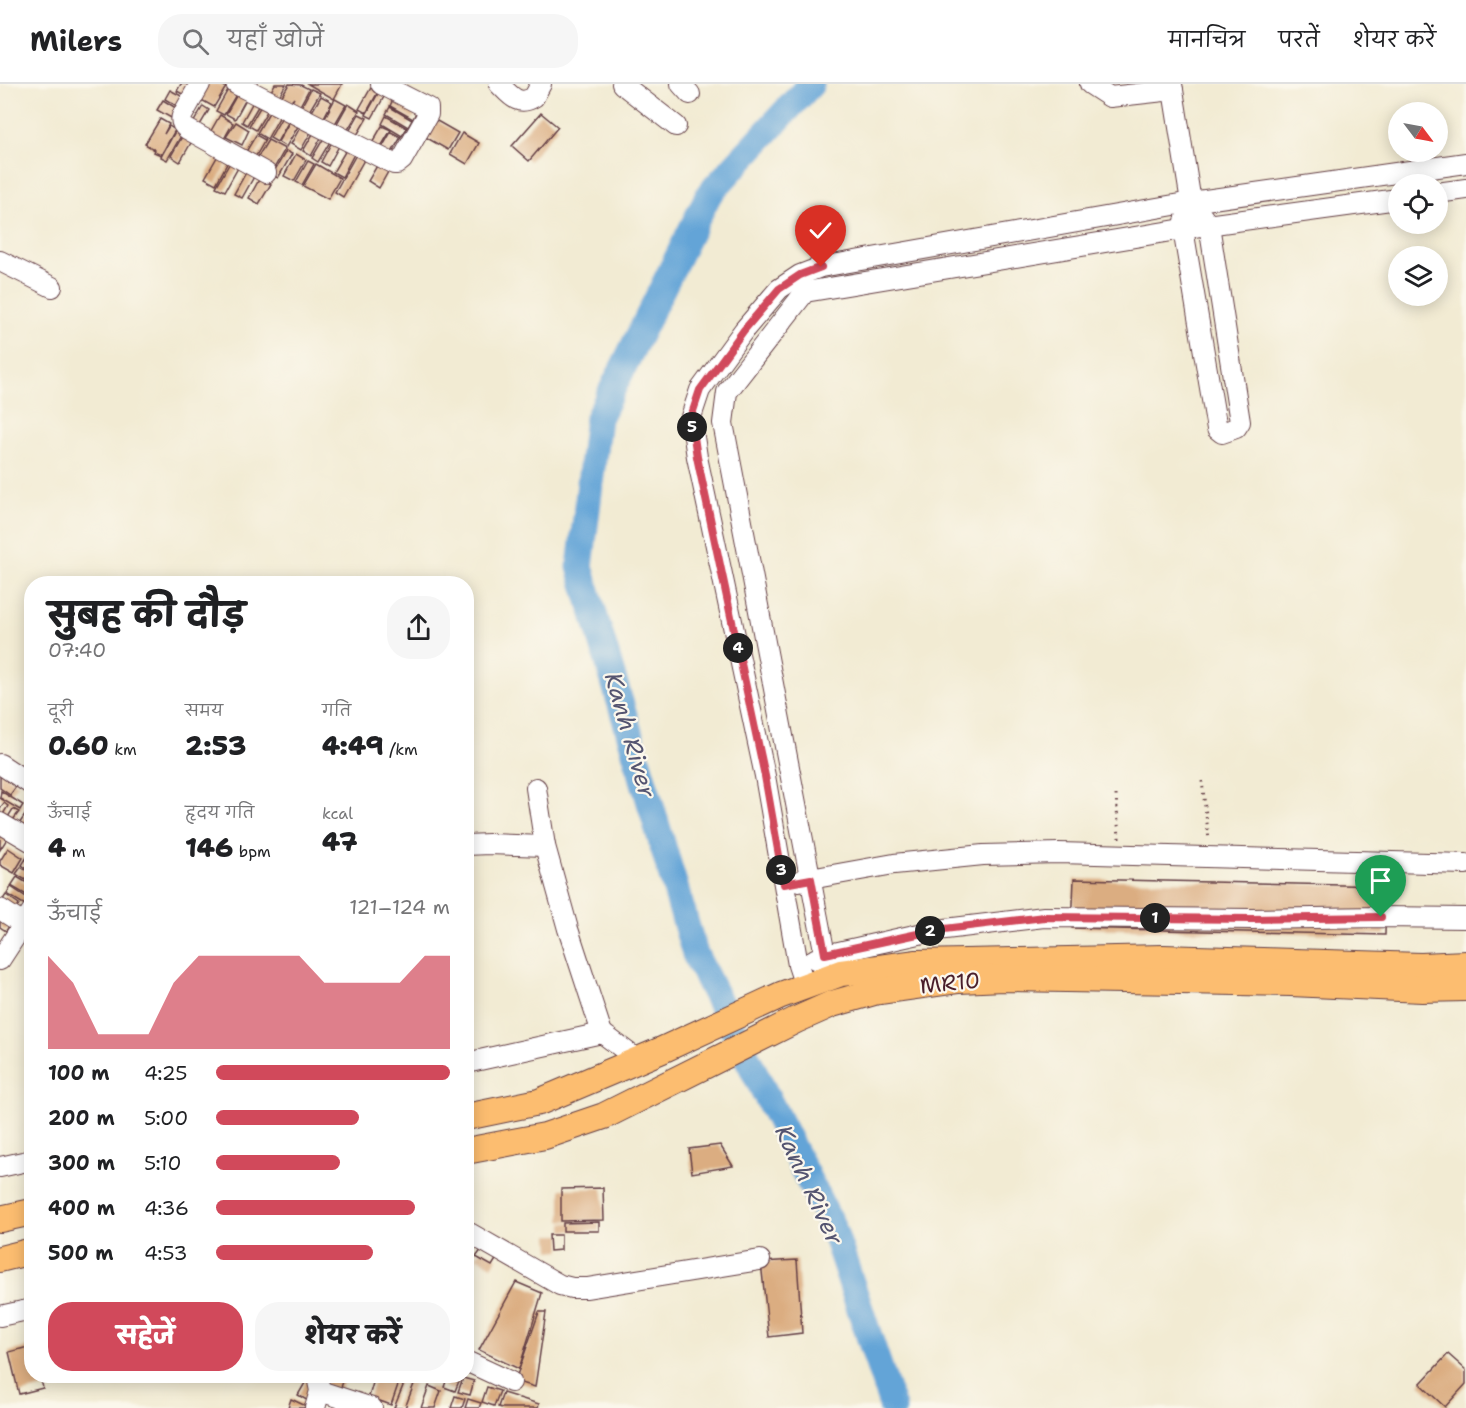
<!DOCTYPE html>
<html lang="hi">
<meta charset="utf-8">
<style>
:root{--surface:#fff;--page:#f6f6f6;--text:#202124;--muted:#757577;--line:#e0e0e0;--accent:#d1495b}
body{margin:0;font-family:"Shantell Sans","Playpen Sans Deva",sans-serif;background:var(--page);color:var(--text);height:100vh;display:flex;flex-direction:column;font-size:22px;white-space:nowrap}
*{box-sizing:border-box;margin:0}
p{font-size:20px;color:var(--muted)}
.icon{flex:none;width:33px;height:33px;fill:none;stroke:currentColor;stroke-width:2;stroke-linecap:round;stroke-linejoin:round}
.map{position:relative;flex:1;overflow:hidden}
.side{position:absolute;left:24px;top:492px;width:450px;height:807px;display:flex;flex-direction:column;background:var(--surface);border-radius:24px;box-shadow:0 3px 15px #0003}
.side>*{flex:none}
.needle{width:39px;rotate:122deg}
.tools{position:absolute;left:1388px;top:18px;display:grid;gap:12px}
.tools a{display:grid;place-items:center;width:60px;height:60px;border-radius:50%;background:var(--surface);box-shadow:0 3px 15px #0003;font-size:30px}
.pin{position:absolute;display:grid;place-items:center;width:51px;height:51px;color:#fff;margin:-62px -26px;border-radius:50% 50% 50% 0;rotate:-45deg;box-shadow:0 0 6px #0007}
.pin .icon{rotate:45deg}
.km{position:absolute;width:30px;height:30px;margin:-15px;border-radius:50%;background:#222;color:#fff;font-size:16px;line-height:30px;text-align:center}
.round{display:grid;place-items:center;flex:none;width:63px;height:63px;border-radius:24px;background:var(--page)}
.head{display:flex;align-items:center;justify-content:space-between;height:102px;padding:0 24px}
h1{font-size:33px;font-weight:800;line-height:45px}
.metrics{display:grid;grid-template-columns:repeat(3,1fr);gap:9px;height:102px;padding:6px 24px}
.metrics div{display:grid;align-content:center}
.metrics b{font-size:26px;font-weight:800}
.metrics small{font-size:16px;font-weight:400}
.metrics p{font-size:16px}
.chart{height:168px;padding:12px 24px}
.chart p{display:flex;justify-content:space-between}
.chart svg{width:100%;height:108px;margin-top:6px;fill:var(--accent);opacity:.7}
.primary-button{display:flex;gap:12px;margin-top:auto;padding:12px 24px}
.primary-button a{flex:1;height:69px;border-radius:24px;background:var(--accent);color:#fff;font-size:24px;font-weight:800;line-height:69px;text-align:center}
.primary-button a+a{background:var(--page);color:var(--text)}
ul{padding:0 24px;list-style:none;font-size:20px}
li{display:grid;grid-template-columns:96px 72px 1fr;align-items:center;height:45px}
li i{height:15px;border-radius:8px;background:var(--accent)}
header{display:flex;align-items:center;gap:36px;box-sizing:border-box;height:84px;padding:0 30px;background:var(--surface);border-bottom:2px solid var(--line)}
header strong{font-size:28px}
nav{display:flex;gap:33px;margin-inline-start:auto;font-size:21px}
.search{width:420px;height:54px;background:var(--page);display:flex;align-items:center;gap:15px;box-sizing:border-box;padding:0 21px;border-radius:24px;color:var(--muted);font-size:22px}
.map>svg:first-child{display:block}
</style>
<header>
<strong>Milers</strong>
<div class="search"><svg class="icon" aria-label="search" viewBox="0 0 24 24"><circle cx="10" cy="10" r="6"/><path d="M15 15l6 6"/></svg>यहाँ खोजें</div>
<nav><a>मानचित्र</a><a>परतें</a><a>शेयर करें</a></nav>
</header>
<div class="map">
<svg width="1466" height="1324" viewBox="0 0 1466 1324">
<rect width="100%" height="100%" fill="#fbf7ec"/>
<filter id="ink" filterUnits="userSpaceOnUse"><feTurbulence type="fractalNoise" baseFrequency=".0167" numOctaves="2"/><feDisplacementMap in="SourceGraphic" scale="12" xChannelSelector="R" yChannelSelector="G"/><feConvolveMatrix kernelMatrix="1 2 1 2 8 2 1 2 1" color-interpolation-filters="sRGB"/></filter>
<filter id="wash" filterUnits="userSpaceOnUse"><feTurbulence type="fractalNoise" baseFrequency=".008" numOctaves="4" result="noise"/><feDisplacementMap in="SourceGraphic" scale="24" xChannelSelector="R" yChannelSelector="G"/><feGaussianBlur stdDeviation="1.35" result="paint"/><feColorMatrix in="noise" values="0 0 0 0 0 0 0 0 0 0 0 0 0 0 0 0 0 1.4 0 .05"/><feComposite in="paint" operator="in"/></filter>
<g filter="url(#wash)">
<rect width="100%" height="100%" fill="#f2ebd3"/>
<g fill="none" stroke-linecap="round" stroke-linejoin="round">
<path stroke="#64a4d7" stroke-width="27" d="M811,0l-102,110 -111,224 -18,149 115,387 138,274 60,180"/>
</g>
<g id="blocks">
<g fill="#dbad81">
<path d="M181,0h12l-7,12 -9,-5z"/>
<path d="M203,0h16l7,3 -12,20 -18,-10z"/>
<path d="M275,0h11l-9,16 -8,-5z"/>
<path d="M289,0l12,1 8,4 -12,22 -8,-5 5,-8 -5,6 -9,-5z"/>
<path d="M308,0h34l-8,15z"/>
<path d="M372,2l7,4 -13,23 -7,-4z"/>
<path d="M229,4l8,5 -13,22 -8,-4z"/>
<path d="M311,5l9,4 -12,20 -8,-4z"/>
<path d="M170,6l15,8 -5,10 -15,-9z"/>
<path d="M379,8l6,3 -13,23 -6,-3z"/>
<path d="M238,9l9,4 -12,22 -9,-5z"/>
<path d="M321,12l11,6 -10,19 -12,-6z"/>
<path d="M394,13l23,13 -4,9 -23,-13z"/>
<path d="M335,15l11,6 -14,24 -10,-6z"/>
<path d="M163,16l16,10 -6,9 -16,-9z"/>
<path d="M254,16l6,3 -13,22 -5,-3z"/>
<path d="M262,20l7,4 -13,22 -7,-4z"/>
<path d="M348,20l11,7 -13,22 -11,-6z"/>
<path d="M203,22l6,4 -12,20 -6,-3z"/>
<path d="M390,23l22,13 -4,7 -22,-13z"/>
<path d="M271,25l10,5 -14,25 -10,-6z"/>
<path d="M541,29l17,14 -29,34 -17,-15z"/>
<path d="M359,30l8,4 -14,24 -7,-5z"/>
<path d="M220,31l13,8 -12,21 -13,-8z"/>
<path d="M283,31l7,4 -13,23 -7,-4z"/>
<path d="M386,32l21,12 -5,8 -20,-12z"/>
<path d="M430,33l28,16 -10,17 -28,-16z"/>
<path d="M160,35l9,5 -5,10 5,-8 6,4 -14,25 -7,-3 1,-2 -10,-6z"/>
<path d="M291,35l9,4 -14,24 -8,-5z"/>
<path d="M236,38l13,8 -7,15 -16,-8z"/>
<path d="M302,40l10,6 -11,20 -10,-6z"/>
<path d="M382,42l9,4 -12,20 -8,-5z"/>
<path d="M176,46l6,4 -15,26 -6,-3z"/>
<path d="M314,48l8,4 -11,20 -8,-5z"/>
<path d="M391,48l10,5 -11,19 -10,-5z"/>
<path d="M462,49l17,10 -12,21 -17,-10z"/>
<path d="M183,51l9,6 -12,21 -9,-6z"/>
<path d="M256,51l9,5 -12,21 -9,-6z"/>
<path d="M325,52l6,4 -13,22 -6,-4z"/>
<path d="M268,56l17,9 -12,21 -17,-10z"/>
<path d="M333,56l7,4 -12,22 -7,-4z"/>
<path d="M346,66l8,4 -12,23 -9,-5z"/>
<path d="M286,67l6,3 -14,24 -6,-3z"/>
<path d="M220,68l10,6 -14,26 -11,-6z"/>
<path d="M357,69l8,5 -22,39 -8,-5z"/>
<path d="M296,70l10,6 -12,21 -10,-5z"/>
<path d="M231,77l8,5 -14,25 -9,-4z"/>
<path d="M308,77l6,3 -12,21 -6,-3z"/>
<path d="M316,80l24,14 -12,21 -25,-13z"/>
<path d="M378,80l11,6 -10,18 -11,-7z"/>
<path d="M248,85l8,4 -14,25 -8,-4z"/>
<path d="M260,94l11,6 -12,20 -10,-6z"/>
<path d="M0,687l18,13 -8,11 -10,-7z"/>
<path d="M1,707l22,14 -3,5 -20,-12z"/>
<path d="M4,719l4,3 -6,10 -2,-1v-7z"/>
<path d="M32,721v10l-10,15 -5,-3z"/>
<path d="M13,725l6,3 -6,8 -5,-3z"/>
<path d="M0,748l10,2 -10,16z"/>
<path d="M8,764l15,10 -9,15 -14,-8v-4z"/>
<path d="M32,765v12l-5,8 -5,-4z"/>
<path d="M21,783l11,7v10l-16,-10z"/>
<path d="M17,793l15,9 -2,11 -19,-11z"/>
<path d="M1074,795l312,7 -1,49 -313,-7z"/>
<path d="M11,803l18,12 -4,6 -18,-11z"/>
<path d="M6,811l13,9 -5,9 -14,-9z"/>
<path d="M0,833l11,6 -5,8 -6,-4z"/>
<path d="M720,1061l13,21 -41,7 -3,-24z"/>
<path d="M603,1104l1,32 -43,1v-32z"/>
<path d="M599,1138v9h-36v-8z"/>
<path d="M549,1151h12v15l-11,1z"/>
<path d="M482,1165l15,9 -5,8 -16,-9z"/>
<path d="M797,1176l5,73 -33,4 -8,-75z"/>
<path d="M516,1198l26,11 -23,76 -40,-19z"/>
<path d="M539,1228h7l-11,75 -20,-6z"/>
<path d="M32,1262v30h8l3,12 -24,6 -10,-42z"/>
<path d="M1448,1270l18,16v14l-21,23 -25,-23z"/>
<path d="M309,1292l3,13 -2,13 -12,-7z"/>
<path d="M328,1292h17l-5,14 -15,-5z"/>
<path d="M375,1292h16l9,3 -9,26 -11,-4 -1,2 -11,-3z"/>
<path d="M418,1292h11l-1,5 -11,-4z"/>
<path d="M448,1292h13l-6,15 -11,-4z"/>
<path d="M463,1294l11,3 -4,14 -12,-3z"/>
<path d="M405,1297l9,3 -9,24h-11z"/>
<path d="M429,1302l12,5 -6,17h-14z"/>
<path d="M487,1303l13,4 -6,15 -12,-4z"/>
<path d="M503,1309l36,11 -1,4h-36l-4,-1z"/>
<path d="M455,1312l10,3 -3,9h-11z"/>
<path d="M291,1315l15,7v2h-18z"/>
<path d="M468,1315l13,4 -2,5h-14z"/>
</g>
</g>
</g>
<g filter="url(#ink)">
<use href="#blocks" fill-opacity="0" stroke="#633e44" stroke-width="1.5"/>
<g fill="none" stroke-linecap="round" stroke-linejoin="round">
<g stroke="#633e44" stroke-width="22">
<g id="minor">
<path d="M200,0l-18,32c-2,6 0,9 5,13l79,44"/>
<path d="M236,0l158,80h3l5,-4 26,-46v-6l-47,-24"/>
<path d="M499,0c11,11 19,23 35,13l7,-13"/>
<path d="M622,0l54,42"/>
<path d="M681,0l9,10"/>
<path d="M1090,0l20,13 63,-7"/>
<path d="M1172,0l19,118 18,23 31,197 -4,6 -14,5 -5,-4 -34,-200 3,-11"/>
<path d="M1437,109l29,-4"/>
<path d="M0,177l52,26"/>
<path d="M0,680l32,21"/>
<path d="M536,704l9,58 23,83 34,104"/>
<path d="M0,739l32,19"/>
<path d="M466,761l23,-1 56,2"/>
<path d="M799,797l95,-17 89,-9 76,-2 407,11"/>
<path d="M0,825l23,15"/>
<path d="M815,875l10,-4 112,-25 107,-13 208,2 129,-2 85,1"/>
<path d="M0,876l32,-49"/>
<path d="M827,894l-2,-23 -102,-532 4,-31 78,-100 402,-67 191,-26"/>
<path d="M805,902l-7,-21 -33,-189 -68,-319 -6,-40 9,-27 44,-60 35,-41 21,-14 21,-8 370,-65 275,-39"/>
<path d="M466,979l136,-30 36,27"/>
<path d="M0,1083l32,-7"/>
<path d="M466,1147l94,54 12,3h15l173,-28"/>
<path d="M0,1232l32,-7"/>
<path d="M466,1277l45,21"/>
<path d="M320,1307l52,17"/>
<path d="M315,1324l5,-17 -3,-15"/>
</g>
</g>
<g stroke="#633e44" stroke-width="28">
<g id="major">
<path d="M466,1033l73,-15 123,-52 119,-55 60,-22 76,-10 246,-5 258,8 45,-2"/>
<path d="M466,1067l79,-15 59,-20 192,-96 36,-16 42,-12 85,-12 44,-2 288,5 131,6 44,-1"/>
<path d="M0,1135l32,-7"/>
<path d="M0,1175l32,-8"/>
</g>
</g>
<g stroke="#633e44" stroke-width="3" stroke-dasharray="1.5 4.5" stroke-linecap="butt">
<path d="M1202,697l7,59"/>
<path d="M1116,711l3,43"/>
</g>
<use href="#minor" stroke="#fff" stroke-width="20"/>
<use href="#major" stroke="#fcbd6f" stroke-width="26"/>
</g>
</g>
<g fill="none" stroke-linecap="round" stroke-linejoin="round" filter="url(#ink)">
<g stroke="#fff" stroke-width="12">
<path id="route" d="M821,183l-21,8 -21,14 -35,41 -44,60 -9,27 6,40 68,319 19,108 27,-5 14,75 111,-24 108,-13 208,2 129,-2"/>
</g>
<use href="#route" stroke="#d1495b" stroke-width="8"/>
</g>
<g text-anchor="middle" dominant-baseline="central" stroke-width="4.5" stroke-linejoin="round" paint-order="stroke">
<g font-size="22" fill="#4a1f2b" stroke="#fbf7ec">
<text transform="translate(950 899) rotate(-6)">MR10</text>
</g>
<g font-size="24" font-style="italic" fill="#545470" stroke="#fbf7ec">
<text transform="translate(630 651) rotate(74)">Kanh River</text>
<text transform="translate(809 1101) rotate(65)">Kanh River</text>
</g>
</g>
</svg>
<div class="tools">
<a><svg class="needle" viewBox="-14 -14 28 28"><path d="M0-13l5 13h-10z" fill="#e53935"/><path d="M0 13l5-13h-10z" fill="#757577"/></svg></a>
<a><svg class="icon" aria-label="locate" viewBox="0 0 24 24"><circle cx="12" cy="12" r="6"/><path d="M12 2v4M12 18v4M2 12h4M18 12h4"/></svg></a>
<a><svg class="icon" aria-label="layers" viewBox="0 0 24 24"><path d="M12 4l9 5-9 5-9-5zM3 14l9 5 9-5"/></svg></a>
</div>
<div class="pin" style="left:1381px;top:833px;background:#1e9e55"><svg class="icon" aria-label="arrive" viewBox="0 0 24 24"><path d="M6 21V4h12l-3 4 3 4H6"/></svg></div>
<div class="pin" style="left:821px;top:183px;background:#d93025"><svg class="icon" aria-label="check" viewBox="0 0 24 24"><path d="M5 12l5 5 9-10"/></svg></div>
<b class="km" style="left:1155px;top:834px">1</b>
<b class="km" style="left:930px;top:847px">2</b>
<b class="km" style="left:781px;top:786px">3</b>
<b class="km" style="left:738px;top:564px">4</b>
<b class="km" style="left:692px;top:343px">5</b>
<section class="side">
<div class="head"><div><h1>सुबह की दौड़</h1><p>07:40</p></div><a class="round"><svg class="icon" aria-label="share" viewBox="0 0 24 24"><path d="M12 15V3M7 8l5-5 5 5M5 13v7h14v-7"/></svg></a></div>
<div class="metrics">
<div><p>दूरी</p><b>0.60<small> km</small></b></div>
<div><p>समय</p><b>2:53</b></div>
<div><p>गति</p><b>4:49<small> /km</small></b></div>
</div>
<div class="metrics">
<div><p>ऊँचाई</p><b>4<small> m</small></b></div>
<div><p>हृदय गति</p><b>146<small> bpm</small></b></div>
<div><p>kcal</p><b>47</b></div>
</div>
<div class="chart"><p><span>ऊँचाई</span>121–124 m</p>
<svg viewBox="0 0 160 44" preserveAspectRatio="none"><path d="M0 44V6L10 17L20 38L30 38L40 38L50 17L60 6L70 6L80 6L90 6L100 6L110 17L120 17L130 17L140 17L150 6L160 6V44z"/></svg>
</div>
<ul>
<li><b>100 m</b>4:25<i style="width:100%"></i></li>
<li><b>200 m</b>5:00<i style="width:61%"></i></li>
<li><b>300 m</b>5:10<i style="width:53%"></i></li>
<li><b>400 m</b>4:36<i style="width:85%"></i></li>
<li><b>500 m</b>4:53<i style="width:67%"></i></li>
</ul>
<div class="primary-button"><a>सहेजें</a><a>शेयर करें</a></div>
</section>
</div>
